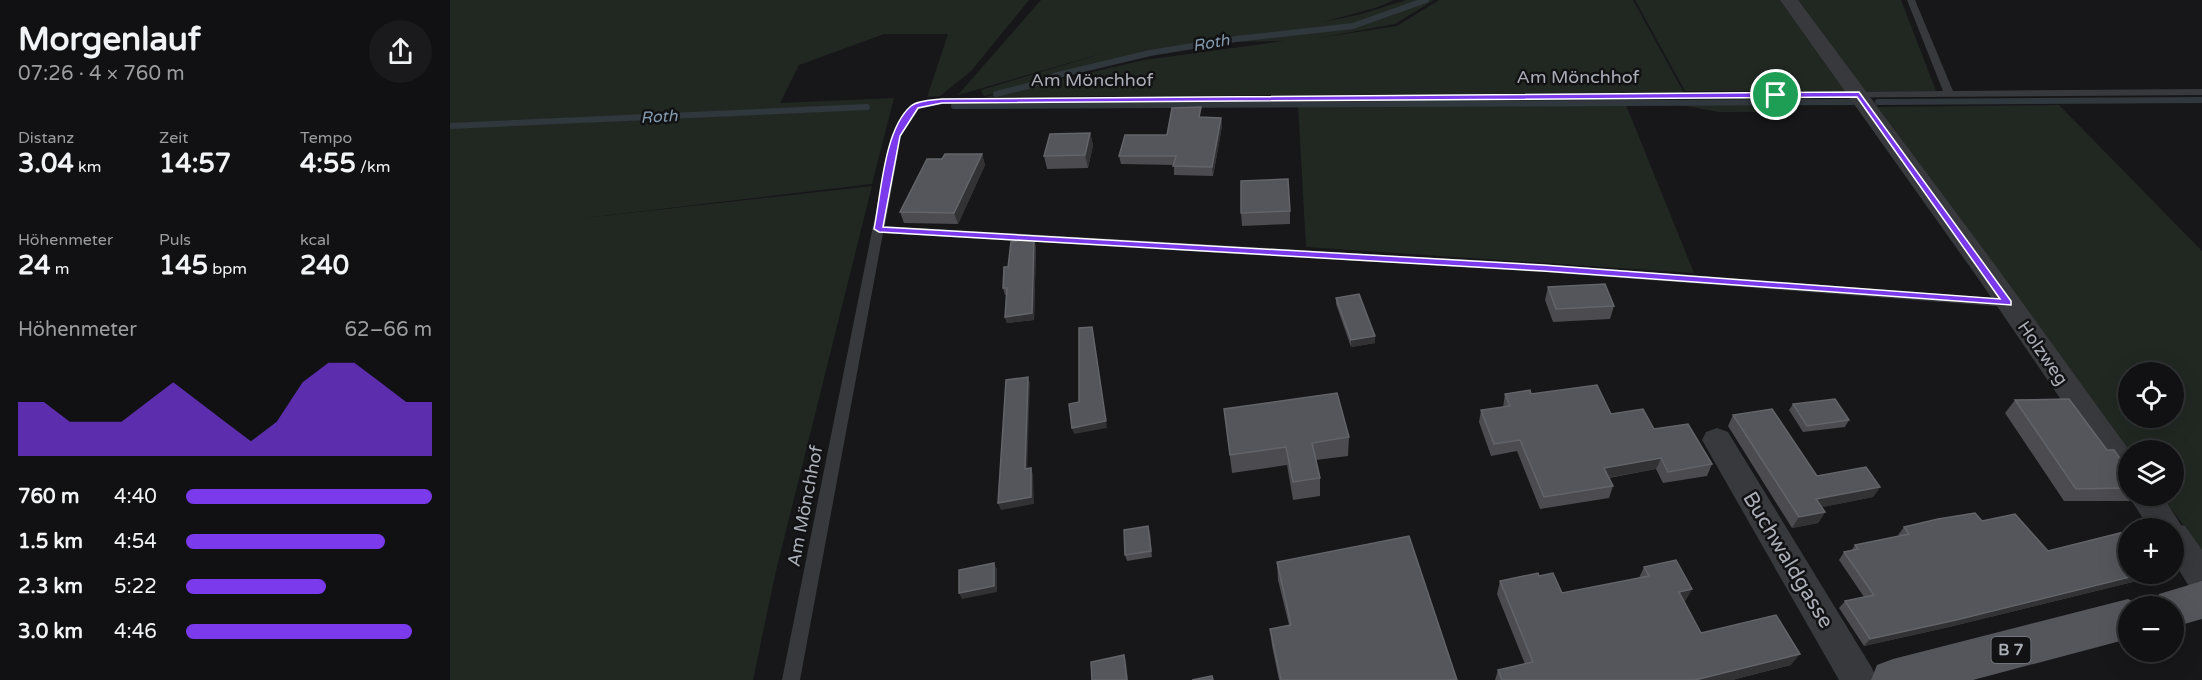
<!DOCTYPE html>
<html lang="de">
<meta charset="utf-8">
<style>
:root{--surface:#111113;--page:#1a1a1c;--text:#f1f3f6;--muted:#9c9da0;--line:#303133;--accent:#7c3aed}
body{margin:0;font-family:"Varela Round",sans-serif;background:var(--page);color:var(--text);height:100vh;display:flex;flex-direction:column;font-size:22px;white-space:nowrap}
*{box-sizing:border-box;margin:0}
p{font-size:20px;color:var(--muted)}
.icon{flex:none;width:33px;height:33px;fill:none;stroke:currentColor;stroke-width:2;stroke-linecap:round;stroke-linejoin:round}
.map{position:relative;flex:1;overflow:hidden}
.side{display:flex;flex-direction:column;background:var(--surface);width:450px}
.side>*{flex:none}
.fabs{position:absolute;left:1668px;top:362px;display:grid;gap:12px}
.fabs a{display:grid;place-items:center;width:66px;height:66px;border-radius:50%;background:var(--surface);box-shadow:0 6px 24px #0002,0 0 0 2px var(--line);font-size:30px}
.pin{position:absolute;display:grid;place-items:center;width:51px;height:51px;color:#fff;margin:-26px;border:3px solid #fff;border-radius:50%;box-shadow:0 2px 6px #0007}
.round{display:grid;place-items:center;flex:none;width:63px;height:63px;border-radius:32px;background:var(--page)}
.summary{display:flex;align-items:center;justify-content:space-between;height:102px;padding:0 18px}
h1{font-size:33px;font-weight:700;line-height:45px}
.figures{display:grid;grid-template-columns:repeat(3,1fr);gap:9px;height:102px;padding:6px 18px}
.figures div{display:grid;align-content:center}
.figures b{font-size:26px;font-weight:700}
.figures small{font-size:16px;font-weight:400}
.figures p{font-size:16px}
.chart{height:168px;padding:12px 18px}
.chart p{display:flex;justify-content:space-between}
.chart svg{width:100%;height:108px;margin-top:6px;fill:var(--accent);opacity:.7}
ul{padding:0 18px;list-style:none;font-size:20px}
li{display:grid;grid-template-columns:96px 72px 1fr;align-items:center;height:45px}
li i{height:15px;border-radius:8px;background:var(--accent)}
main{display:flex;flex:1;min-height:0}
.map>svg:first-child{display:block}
</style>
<main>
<section class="side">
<div class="summary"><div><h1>Morgenlauf</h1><p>07:26 · 4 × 760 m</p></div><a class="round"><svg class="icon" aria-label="share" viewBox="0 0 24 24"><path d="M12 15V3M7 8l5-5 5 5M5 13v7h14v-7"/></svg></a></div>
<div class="figures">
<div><p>Distanz</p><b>3.04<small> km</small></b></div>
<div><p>Zeit</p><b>14:57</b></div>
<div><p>Tempo</p><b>4:55<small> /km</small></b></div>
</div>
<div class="figures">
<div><p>Höhenmeter</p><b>24<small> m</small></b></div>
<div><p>Puls</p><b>145<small> bpm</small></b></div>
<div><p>kcal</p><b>240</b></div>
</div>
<div class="chart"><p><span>Höhenmeter</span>62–66 m</p>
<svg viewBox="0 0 160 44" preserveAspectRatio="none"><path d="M0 44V22L10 22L20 30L30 30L40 30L50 22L60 14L70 22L80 30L90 38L100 30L110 14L120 6L130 6L140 14L150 22L160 22V44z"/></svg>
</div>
<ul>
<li><b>760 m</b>4:40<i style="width:100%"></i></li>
<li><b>1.5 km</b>4:54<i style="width:81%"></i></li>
<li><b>2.3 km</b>5:22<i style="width:57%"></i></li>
<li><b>3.0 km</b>4:46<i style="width:92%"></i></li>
</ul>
</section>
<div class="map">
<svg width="1752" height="680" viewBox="0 0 1752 680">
<rect width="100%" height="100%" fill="#171719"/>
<g fill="#212822" fill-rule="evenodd">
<path d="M0,0h579l-58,71 -31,25 -13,1 21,-63h-64l-85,31 -19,38 114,-5 -22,86 -296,35 296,-33 -97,389 -22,105h-303z"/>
<path d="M591,0h353l-16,7 -55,15 35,-7 48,-15h28l-39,24 -77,14 79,-12 42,-26h194l51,93 -699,4 159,-37 140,-19 -57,1 -92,16 -151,38 -3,-6 133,-40 -156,45z"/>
<path d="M1185,0h266l35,91h-251z"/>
<path d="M1339,99l8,13h-78l-38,-7 30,-5z"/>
<path d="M848,105h328l68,168 -388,-26z"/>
<path d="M1609,105l143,146v300l-41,-56h13v-45h-46l-250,-343zM1678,372h46v45h-46z"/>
</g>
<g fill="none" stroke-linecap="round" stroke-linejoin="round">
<g stroke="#30373d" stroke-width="6">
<path d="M546,94l36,-9 22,-9 96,-23 86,-14 117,-13 73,-26"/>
<path d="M1428,102l324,-2"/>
<path d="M504,106l899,-4"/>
<path d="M0,126l417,-19"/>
</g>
<path fill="#38393d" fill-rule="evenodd" d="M1457,0h8l38,91 249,-2v6l-1259,9 -24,5 -18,27 -16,90 658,38 465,35 6,4 -6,4 -465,-35 -660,-39 -83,447h-18l109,-544 20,-31 32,-7 1000,-7z"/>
<g fill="#38393d" fill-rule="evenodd">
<path d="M1330,0h18l200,269 131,181 -1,35 -11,-3 -137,-201z"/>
<path d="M1267,428l11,4 144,236 5,12h-38l-137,-240 4,-8z"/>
<path d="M1678,495h34l19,30 4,1 17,24v42l-12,-4 -16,-26v-34h-25z"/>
</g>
<g fill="#55565c" fill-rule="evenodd">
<path d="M1752,581v38l-28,8v-21h-20l5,-12z"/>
<path d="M1678,599l15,7h-15v33l-155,41h-102l6,-15 16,-6z"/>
</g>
</g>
<g fill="#4b4b50">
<path d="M752,116l-1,1 20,1 1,8 -9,50 -39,-1v-10l-53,-1 -2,-8 48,-21z"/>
<path d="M640,133l3,12 -5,23 -41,1 -3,-13z"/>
<path d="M532,154l3,11 -27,59 -54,-1 -4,-11 42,-53z"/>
<path d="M840,211v13l-48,2 -1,-13z"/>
<path d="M586,246l-2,74 -27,3 -2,-6 1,-22h-1l-2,-7 5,-21z"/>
<path d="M1098,287l66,19 -4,13 -57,3 -8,-22z"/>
<path d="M886,298l39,45 -24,4 -15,-43z"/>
<path d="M1055,394h26l80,20 43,15 58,35 -5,12 -44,7 -7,-14 -47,9 4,8 -4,12 -69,11 -23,-58 -26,5 -12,-34 2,-12 22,-3z"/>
<path d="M1565,400l92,50 21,20v25h7l-6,6h-65l-59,-88z"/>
<path d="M1343,404l56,16 -4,7 -42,5 -14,-22z"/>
<path d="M774,409l125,28 -1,19 -32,4 4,18v18l-27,4 -6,-35 -55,8z"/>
<path d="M1283,415l84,61 63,11 -7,10 -51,10 3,5 -7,11 -26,5 -64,-102z"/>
<path d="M1532,521l66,30 113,24 -212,52 -85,19 -25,-38 6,-7 19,-4 -25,-37 5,-8 7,-1 4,-6 44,-9 -1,-1 6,-8z"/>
<path d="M700,532l2,25 -25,4 -2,-6z"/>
<path d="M827,562l180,118h-178l-7,-34 -2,-17 19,-4 -11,-45z"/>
<path d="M1194,567l48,22 -7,12h-1l17,32 90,32 -59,15h-237l3,-10 27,-6 -28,-70 3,-13 39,-5 23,17 77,-15z"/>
</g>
<g fill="#323235">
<path d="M771,118l1,8 -9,50 -1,-9z"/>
<path d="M640,133l3,12 -5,23 -3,-13z"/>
<path d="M532,154l3,11 -27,59 -4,-11z"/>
<path d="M584,239l2,7 -2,74 -27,3 -2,-6z"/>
<path d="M642,327l15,101 -33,6 -2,-6 34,-7z"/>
<path d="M925,336v7l-24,4v-7z"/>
<path d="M578,377l2,6 -3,92 -2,-6z"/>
<path d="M1211,458l-5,11 -56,10 4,-11z"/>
<path d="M581,468l2,6 1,30 -33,6 -3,-7z"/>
<path d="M1430,487l-7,10 -64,13 7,-11z"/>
<path d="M1375,512l-7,11 -26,5 7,-11z"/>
<path d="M698,526l2,6 2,25 -1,-6z"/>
<path d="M544,563l3,6v23l-35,7 -3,-6z"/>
<path d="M1696,573h17l-2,2 -212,52 -85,19 6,-7z"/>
<path d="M1242,589l-7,12 -12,3 6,-12z"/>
<path d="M1350,654l-9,11 -59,15h-37z"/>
<path d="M674,655l2,6 2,19h-1z"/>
</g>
<g fill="#55565b" stroke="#636469" stroke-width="1.5">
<path d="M751,107l-2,10 22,1 -9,49 -39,-1 3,-10h-57l6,-21h42l5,-27z"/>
<path d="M640,133l-5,22 -41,1 6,-22z"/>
<path d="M495,154h37l-28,59 -54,-1 27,-53h15z"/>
<path d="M838,179l2,32 -49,2v-32z"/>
<path d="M584,239l-2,74 -27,4 2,-29h-4l1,-21h4l3,-25z"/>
<path d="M1155,284l9,22 -58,3 -8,-22z"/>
<path d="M909,294l16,42 -24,4 -15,-42z"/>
<path d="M642,327l14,94 -34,7 -3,-24 10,-2v-74z"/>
<path d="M578,377l-3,92 6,-1v29l-33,6 8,-123z"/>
<path d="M1147,385l14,29 32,-5 11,20 34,-5 24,40 -44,8 -7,-14 -57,10 9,18 -69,11 -24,-57 -26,4 -13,-34 29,-4 -5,-12 25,-4 1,4z"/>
<path d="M887,393l12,44 -37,6 8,35 -27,4 -7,-35 -56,8 -6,-46z"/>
<path d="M1385,399l14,21 -42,6 -14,-22z"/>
<path d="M1619,399l38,51h7l14,20v18l-52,1 -61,-89z"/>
<path d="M1322,409l45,67 49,-9 14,20 -64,12 9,13 -26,5 -66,-102z"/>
<path d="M1525,513l7,8 33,-7 33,37 80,-20v42h18l-190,47 -86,19 -25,-38 29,-6 -30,-43 14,-3 -3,-4 54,-11 -5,-7 34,-8z"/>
<path d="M698,526l3,25 -26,4 -1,-25z"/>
<path d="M959,536l48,144h-176l-11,-51 21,-4 -14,-63z"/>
<path d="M1226,560l16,29 -13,3 22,41 75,-18 24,39 -105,26h-193l-4,-10 35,-8 -33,-81 38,-8 1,3 14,-3 9,20 87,-17 -5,-9z"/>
<path d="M544,563v23l-35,7v-23z"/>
<path d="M674,655l3,25h-35l-1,-18z"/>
<path d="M762,676l1,4h-21z"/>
</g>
<path fill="#7c3aed" stroke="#fff" stroke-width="1.5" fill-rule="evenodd" d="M1409,92l152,209v4l-468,-34 -664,-39 -5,-3c7,-34 10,-100 37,-123 7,-6 22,-6 31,-7zM1407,97l143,202 -457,-34 -660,-38 17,-91 18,-28 24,-5z"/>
<g text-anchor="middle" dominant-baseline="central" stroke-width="5" stroke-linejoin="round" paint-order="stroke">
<g font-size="16" font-style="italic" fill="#859baf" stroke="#121214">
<text transform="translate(761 43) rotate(-10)">Roth</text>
<text transform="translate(209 117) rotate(-3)">Roth</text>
</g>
<rect fill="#121214" stroke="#7c7f86" stroke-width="1.5" x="1541.5" y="637" width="39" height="26" rx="4.5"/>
<g font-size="16" font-weight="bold" fill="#aaaeb7">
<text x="1561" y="650">B 7</text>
</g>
<g font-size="18" fill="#aaaeb7" stroke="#121214">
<text x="1128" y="77">Am Mönchhof</text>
<text x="642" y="80">Am Mönchhof</text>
<text transform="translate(1593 353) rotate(55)">Holzweg</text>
<text transform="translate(355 506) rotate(-79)">Am Mönchhof</text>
</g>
<g font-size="21" fill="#aaaeb7" stroke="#121214">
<text transform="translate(1338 560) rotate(59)">Buchwaldgasse</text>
</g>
</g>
</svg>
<div class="fabs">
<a><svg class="icon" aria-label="locate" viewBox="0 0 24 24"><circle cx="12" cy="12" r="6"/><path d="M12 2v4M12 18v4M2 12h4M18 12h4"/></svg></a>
<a><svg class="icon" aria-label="layers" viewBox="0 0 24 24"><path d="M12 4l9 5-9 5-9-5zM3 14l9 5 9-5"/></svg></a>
<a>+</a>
<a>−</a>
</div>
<div class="pin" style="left:1326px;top:95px;background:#1e9e55"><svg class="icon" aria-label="arrive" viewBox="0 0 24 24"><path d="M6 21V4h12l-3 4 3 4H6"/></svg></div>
</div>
</main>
